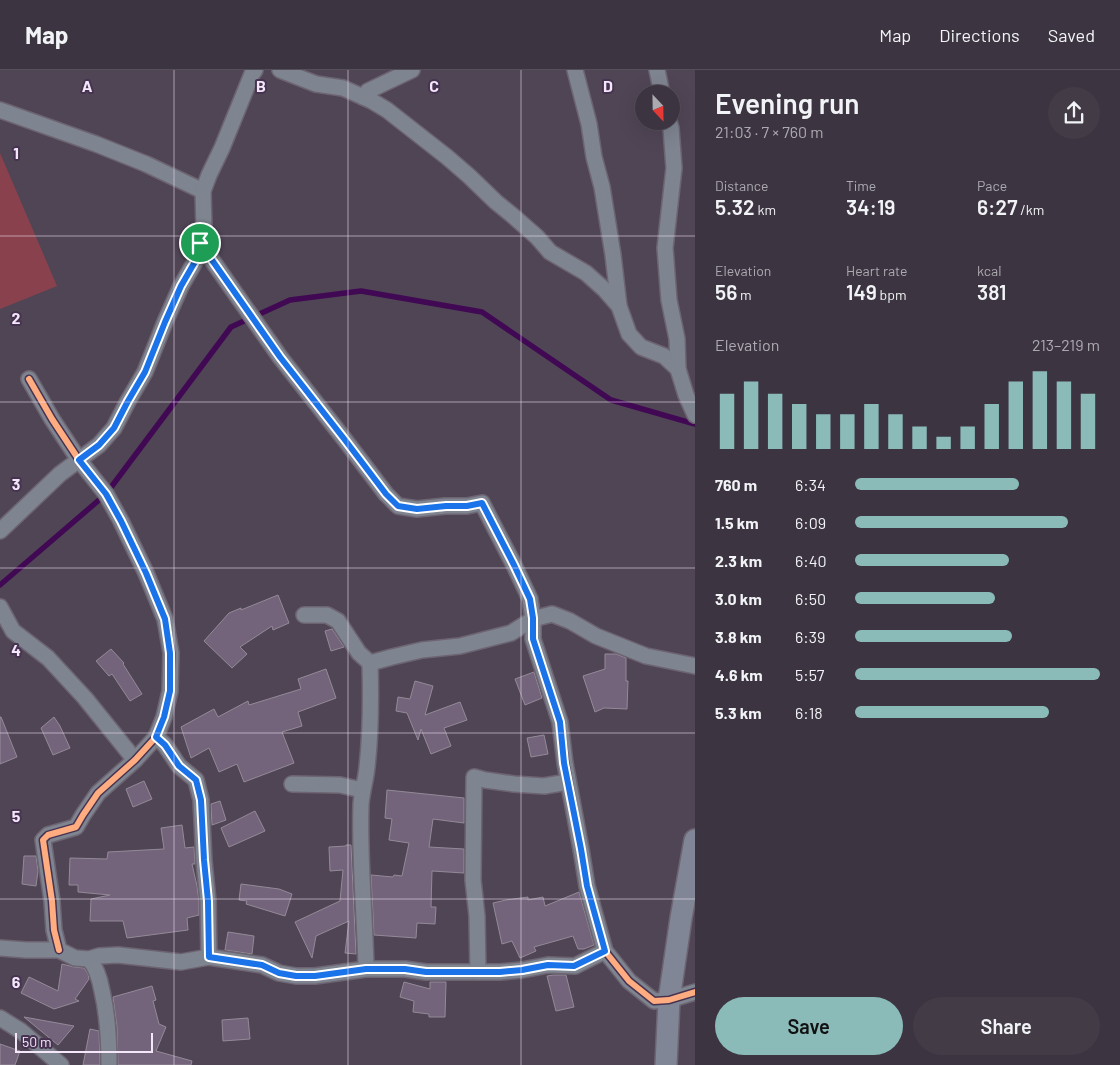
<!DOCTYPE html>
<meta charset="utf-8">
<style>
:root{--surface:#3c3440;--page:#433c47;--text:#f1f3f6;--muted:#acaab1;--line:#554f59;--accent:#8bbbb9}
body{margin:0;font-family:Barlow,sans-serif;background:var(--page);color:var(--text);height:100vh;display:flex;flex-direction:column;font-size:19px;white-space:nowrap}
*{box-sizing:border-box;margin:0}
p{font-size:16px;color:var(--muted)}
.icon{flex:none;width:28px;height:28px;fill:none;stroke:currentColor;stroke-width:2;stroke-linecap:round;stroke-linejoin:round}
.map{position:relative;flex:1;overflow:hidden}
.panel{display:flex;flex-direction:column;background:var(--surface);width:425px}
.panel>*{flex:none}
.needle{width:32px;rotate:158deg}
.fabs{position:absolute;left:635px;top:15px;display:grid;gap:10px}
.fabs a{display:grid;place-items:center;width:45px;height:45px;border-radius:50%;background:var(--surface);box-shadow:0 5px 20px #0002,0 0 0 1px var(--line);font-size:25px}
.scale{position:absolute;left:15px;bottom:12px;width:138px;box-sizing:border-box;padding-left:5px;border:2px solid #f3e7f9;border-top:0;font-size:14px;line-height:18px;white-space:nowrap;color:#f3e7f9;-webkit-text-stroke:4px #473351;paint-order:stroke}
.pin{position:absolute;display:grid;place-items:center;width:42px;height:42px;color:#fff;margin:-21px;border:2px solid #fff;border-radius:50%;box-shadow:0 1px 5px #0007}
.round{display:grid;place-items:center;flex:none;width:52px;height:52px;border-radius:26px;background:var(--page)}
.overview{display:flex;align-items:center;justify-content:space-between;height:85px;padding:0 20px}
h1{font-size:28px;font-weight:600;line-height:38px}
.stats{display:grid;grid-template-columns:repeat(3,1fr);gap:8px;height:85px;padding:5px 20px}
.stats div{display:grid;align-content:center}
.stats b{font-size:21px;font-weight:600}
.stats small{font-size:14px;font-weight:400}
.stats p{font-size:14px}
.chart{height:140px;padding:10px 20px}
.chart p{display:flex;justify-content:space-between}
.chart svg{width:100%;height:90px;margin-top:5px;stroke:var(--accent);stroke-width:6}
.primary-button{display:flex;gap:10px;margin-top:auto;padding:10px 20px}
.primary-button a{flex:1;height:58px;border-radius:30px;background:var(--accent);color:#111;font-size:20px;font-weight:600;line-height:58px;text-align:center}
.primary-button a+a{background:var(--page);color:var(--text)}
ul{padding:0 20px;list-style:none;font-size:16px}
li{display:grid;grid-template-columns:80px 60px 1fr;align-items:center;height:38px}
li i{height:12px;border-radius:6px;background:var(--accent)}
header{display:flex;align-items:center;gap:30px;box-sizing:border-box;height:70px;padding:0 25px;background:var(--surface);border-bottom:1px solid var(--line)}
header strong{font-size:24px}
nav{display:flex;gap:28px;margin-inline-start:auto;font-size:18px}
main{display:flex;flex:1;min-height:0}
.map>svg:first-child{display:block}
</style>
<header>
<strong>Map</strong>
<nav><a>Map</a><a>Directions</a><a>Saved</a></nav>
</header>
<main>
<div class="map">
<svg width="695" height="995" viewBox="0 0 695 995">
<rect width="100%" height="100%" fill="#504555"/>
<path fill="#89424d" d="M0,83l57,133 -57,23z"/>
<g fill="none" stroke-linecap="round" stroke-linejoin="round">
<path stroke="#410954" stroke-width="5.5" d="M0,515l106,-91 125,-167 59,-27 71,-9 121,21 129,88 84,24"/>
</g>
<g fill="#74647b" stroke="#938a98">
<path d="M278,525l11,28 -16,7 -1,-4 -32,21 7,7 -15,14 -28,-27 25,-28 12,-5v2z"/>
<path d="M332,559l12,18 -13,4 -6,-20z"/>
<path d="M111,579l13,14 -1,1 19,30 -12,7 -18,-27 -3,2 -13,-15z"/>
<path d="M605,584h11l10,4v23h2l-1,28 -23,-1 -9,4 -12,-36 22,-7z"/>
<path d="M326,599l10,29 -38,14 4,14 -20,6 12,31 -50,19 -7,-18 -18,8 -10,-24 -18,10 -10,-31 33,-18 4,8 30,-16 1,4 52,-16 -3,-10z"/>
<path d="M534,602l8,26 -17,7 -10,-26z"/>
<path d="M415,611l18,5 -8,29 35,-13 7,18 -23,8 7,18 -20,8 -10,-25 -3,11 -11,-27 -11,-2 2,-14 12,2z"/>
<path d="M0,647h1l16,40 -17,7z"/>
<path d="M54,647l6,9 10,22 -17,7 -12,-27z"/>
<path d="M544,665l4,19 -17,3 -4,-19z"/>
<path d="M144,711l8,18 -19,8 -7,-18z"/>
<path d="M387,720l77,8v25l-31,-4 -4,28 35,2v24l-32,-2 -1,36h5l-1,17 -18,-1 -1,15 -42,-3 -3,-60 22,2 1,-2 8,1 7,-33 -20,-3 3,-21 -7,-1z"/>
<path d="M220,731l6,19 -14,5 -1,-21z"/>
<path d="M255,741l10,20 -36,16 -8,-19z"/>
<path d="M182,755l3,23 9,-1 1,17h-3l5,22 2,16v13l-12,3 1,12 -61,8 -4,-17h-33l1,-22 19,-4 -32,-3v-7h-9l1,-27 37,1 1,-7 56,-3 -3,-21z"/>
<path d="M346,775h5l5,109 -11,-1 4,-32 -33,15 -4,22 -17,-36 45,-21 3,-31 -13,1 -1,-24 17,-1z"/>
<path d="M24,786h12l2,15 -2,15 -14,-2z"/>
<path d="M241,814l38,5 13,5 -7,22 -39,-12 1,-3 -8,-1z"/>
<path d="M579,822l15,53 -10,4h-6l-5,-13 -39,11 2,4 -16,7 -8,-17 -10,3 -9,-41 13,-3 22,-3v3l15,-3 2,9z"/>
<path d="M228,862l26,4 -2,18 -27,-4z"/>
<path d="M62,894l12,3 10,1 4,6 1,5 -14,20 4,2 -25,8 -33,-16 8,-16 29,14z"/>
<path d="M554,905h12l8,32 -18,4 -9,-35z"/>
<path d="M404,912l26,7v-7h16l-1,35h-16v-3l-16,-2 1,-11 -14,-4z"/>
<path d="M152,916l4,14 -3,1 6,23 7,3 -10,24 36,10 -1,4h-73l-1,-38 -4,-30z"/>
<path d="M24,947l50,9 -16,19z"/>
<path d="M248,948l2,21 -27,2 -1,-21z"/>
<path d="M90,959l9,2 1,34h-17z"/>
<path d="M0,974l20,7 -5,14h-15z"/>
</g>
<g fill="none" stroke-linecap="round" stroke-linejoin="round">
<g stroke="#6d6471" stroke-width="18">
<g id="street">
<path d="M280,0l36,14 27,4 29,13 15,9 60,47 22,19 27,26 16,13 25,22 13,15 36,21 19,17 14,16"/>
<path d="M575,0l14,54 5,33 8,30 11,68 6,51 10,28 12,13 23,9 14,13"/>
<path d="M657,0l5,24"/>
<path d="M363,27l5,-6 44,-21"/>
<path d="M0,40l96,34 50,20 57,27"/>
<path d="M669,51l2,7 3,40 -9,80 4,52 8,39 1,30 8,26 9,20"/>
<path d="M200,173l80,114 65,83 41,54 12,12 19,3 28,-3h22l15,-3 32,62 16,34 3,20v20l27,83 5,41 16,86 6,37 18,65 24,30 25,20 15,-1 26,-8"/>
<path d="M29,309l23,40 27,41 27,34 15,27 25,52 19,46 6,34 -1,38 -6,26 -8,20 -21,23 -37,33 -15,22 -7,12 -28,8 -5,5 9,61 2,29 5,20"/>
<path d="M0,461l60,-57 39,-29 15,-17 14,-27 17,-29 20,-50 16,-36 15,-26 8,-31 -1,-38 6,-16 13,-27 30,-74 3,-4"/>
<path d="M0,537l13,24 35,27 37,40 50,62"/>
<path d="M304,545h23l11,6 21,32 11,10"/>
<path d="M156,667l9,8 14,21 17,14 5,20 3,61 4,40 1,56"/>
<path d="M292,714l48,1 22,5"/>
<path d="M0,878l26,2h33l16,8 14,1 10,-3 19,-1 63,7 28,-5 53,8 17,8 17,3h19l51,-7h39l21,3h74l22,-2 26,-5 27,1 30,-15"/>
<path d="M89,889c8,9 11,21 13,32 6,25 7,49 7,74"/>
<path d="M366,899c-1,-55 -7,-110 -5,-165 1,-13 5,-25 6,-37 4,-35 4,-69 3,-104l22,-6 30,-7 38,-4 51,-13 22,-14 19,-5 18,7 26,15 50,20 49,10"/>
<path d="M478,902l-1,-56 -4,-36 1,-103 11,3 29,4 30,2 24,-4"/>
<path d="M0,948l21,13 40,34"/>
</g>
</g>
<g stroke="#6d6471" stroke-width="24">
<path id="secondary" d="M666,995l3,-65 12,-82 14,-78"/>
</g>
<use href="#street" stroke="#7e8490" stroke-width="15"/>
<use href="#secondary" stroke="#808696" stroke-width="21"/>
<g stroke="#473351" stroke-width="9">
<g id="cycleway">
<path d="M200,173l80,114 65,83 41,54 12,12 19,3 28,-3h22l15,-3 32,62 16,34 3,20v20l27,83 5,41 16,86 6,37 18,65 24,30 25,20 15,-1 26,-8"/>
<path d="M29,309l23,40 27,41 27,34 15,27 25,52 19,46 6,34 -1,38 -6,26 -8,20 -21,23 -37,33 -15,22 -7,12 -28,8 -5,5 9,61 2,29 5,20"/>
</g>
</g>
<use href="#cycleway" stroke="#ffac80" stroke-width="6"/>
</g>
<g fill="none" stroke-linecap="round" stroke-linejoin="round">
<g stroke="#fff" stroke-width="10">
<path id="route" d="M200,173l80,114 65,83 41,54 12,12 19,3 29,-3h21l15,-3 32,62 16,34 3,19v21l27,83 4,41 17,86 6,37 18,65 -31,15 -26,-1 -26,5 -22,2h-74l-21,-3h-39l-51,7h-19l-17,-3 -17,-8 -53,-8 -1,-56 -4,-41 -3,-60 -5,-20 -17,-14 -14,-21 -9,-8 8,-20 6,-26v-38l-5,-34 -19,-46 -25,-52 -15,-27 -27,-34 20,-15 15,-17 14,-27 17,-29 20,-50 16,-36 15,-26z"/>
</g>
<use href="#route" stroke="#1a73e8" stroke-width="6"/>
</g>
<path fill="none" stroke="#f3e7f9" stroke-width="1" stroke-opacity="0.55" d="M174,0v995M348,0v995M521,0v995M0,166h695M0,332h695M0,498h695M0,663h695M0,829h695"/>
<g font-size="16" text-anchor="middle" font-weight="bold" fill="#f3e7f9" stroke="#473351" stroke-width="4" stroke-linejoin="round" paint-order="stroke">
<text x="87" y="22">A</text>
<text x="261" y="22">B</text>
<text x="434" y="22">C</text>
<text x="608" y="22">D</text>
<text x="16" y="89">1</text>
<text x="16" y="254">2</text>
<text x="16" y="420">3</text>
<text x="16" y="586">4</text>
<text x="16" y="752">5</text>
<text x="16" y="918">6</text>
</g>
</svg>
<div class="fabs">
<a><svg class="needle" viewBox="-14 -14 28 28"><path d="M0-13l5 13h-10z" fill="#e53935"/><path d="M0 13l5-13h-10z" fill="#acaab1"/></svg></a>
</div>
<div class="scale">50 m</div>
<div class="pin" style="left:200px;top:173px;background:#1e9e55"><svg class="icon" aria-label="arrive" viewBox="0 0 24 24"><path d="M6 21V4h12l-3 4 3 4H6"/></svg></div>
</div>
<section class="panel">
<div class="overview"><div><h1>Evening run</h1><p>21:03 · 7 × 760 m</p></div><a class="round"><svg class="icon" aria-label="share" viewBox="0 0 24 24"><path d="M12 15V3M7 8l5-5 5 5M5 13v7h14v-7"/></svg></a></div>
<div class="stats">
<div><p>Distance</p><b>5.32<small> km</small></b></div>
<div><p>Time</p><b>34:19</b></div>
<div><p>Pace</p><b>6:27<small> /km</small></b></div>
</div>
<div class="stats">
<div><p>Elevation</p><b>56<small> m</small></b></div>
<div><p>Heart rate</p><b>149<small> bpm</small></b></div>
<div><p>kcal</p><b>381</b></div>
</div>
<div class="chart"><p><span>Elevation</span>213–219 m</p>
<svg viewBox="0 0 160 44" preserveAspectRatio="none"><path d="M5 44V17M15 44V11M25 44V17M35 44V22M45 44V27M55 44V27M65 44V22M75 44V27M85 44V33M95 44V38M105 44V33M115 44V22M125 44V11M135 44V6M145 44V11M155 44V17"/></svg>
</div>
<ul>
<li><b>760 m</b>6:34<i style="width:67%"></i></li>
<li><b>1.5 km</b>6:09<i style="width:87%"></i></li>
<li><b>2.3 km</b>6:40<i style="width:63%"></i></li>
<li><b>3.0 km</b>6:50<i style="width:57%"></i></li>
<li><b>3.8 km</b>6:39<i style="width:64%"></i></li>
<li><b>4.6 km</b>5:57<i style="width:100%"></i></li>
<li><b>5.3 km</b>6:18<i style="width:79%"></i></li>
</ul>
<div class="primary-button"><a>Save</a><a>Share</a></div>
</section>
</main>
